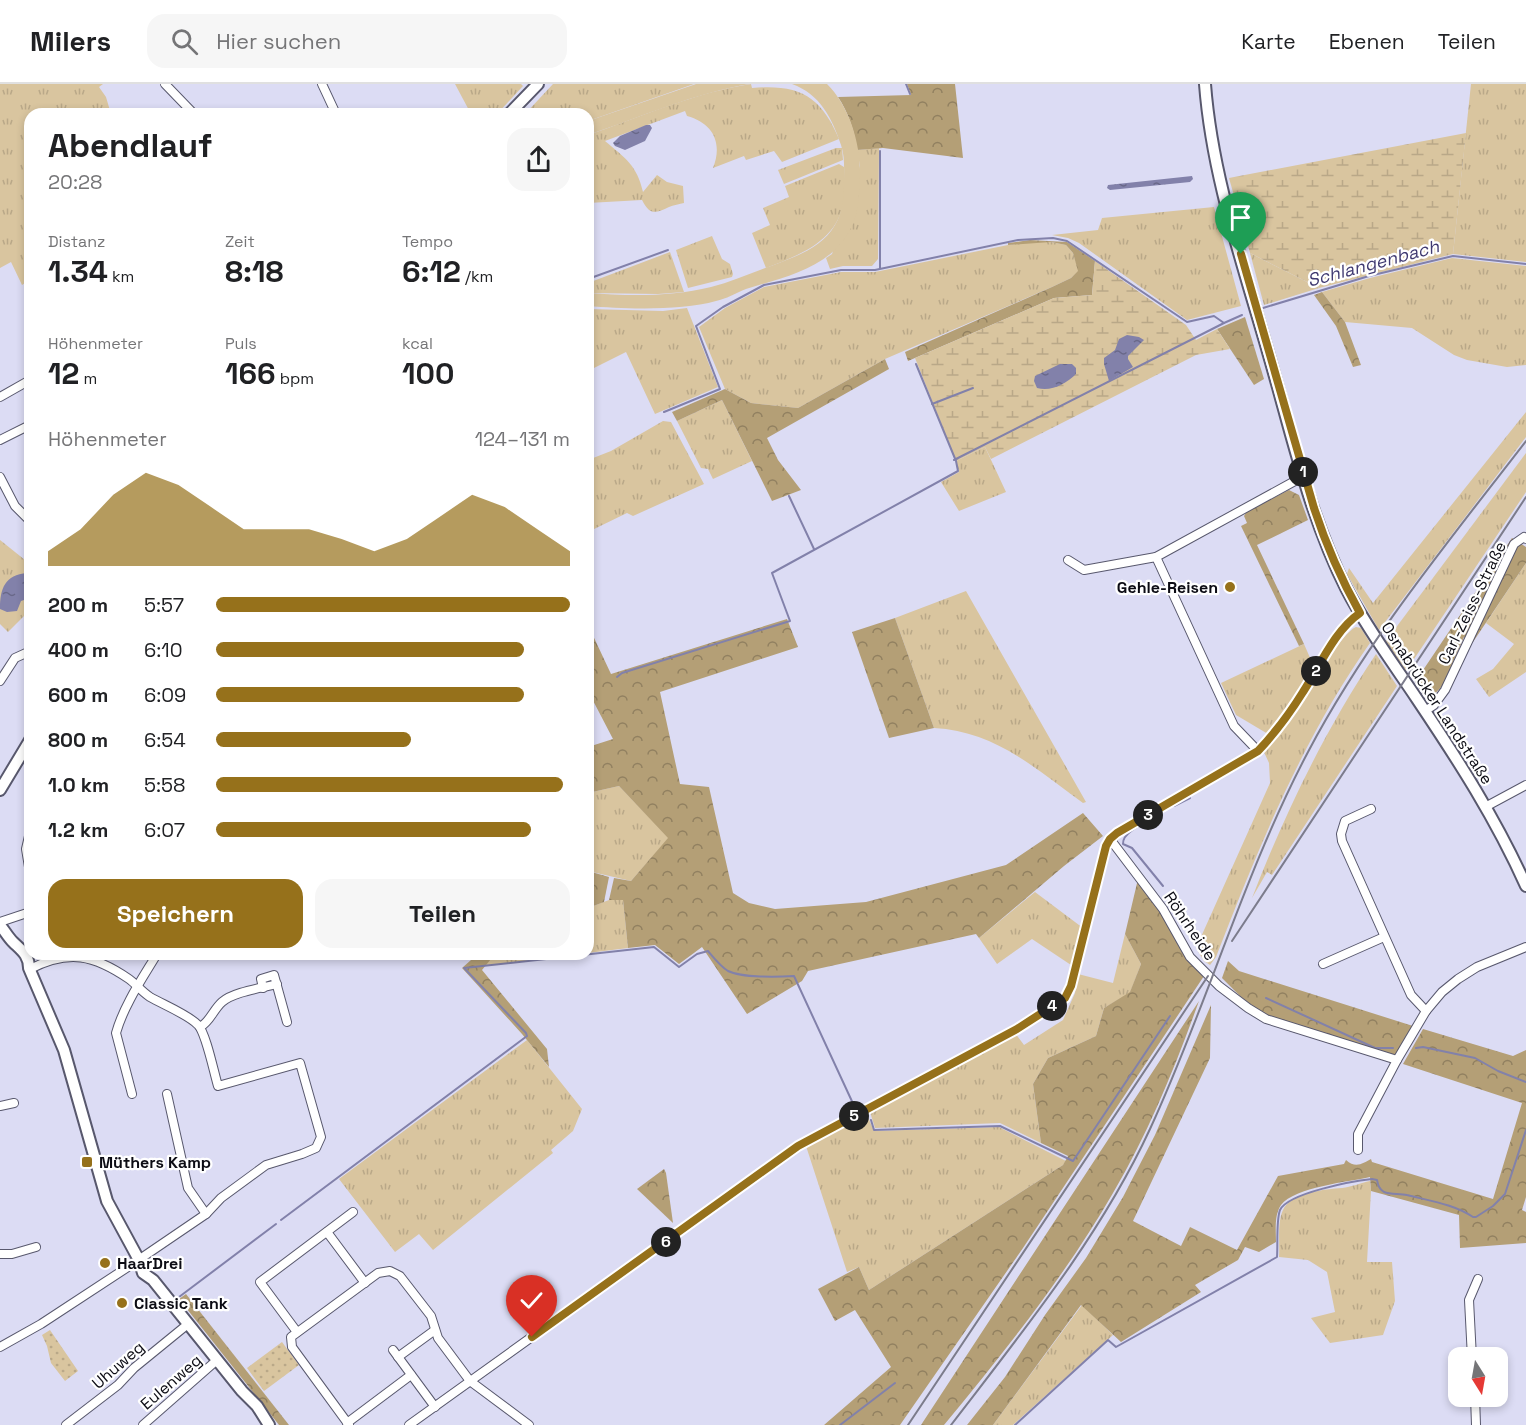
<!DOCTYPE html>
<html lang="de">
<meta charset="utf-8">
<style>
:root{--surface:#fff;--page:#f6f6f6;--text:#202124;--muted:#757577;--line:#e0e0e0;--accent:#96711b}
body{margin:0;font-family:"Space Grotesk",sans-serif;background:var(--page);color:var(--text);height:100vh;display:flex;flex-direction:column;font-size:22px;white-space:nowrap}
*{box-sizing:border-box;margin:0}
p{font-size:20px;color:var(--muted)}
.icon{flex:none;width:33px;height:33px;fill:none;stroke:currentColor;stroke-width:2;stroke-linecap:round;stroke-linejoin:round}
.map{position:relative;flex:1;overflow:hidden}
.sheet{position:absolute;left:24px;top:24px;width:570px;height:852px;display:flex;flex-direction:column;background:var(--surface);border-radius:18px;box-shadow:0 3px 9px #0003}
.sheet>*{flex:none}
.needle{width:39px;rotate:169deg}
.tools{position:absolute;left:1448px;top:1263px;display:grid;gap:12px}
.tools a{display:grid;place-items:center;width:60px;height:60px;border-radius:12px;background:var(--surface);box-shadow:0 3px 9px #0003;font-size:30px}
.pin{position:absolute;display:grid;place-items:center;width:51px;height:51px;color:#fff;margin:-62px -26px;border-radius:50% 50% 50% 0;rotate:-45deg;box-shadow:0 0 6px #0007}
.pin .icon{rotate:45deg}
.km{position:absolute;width:30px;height:30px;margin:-15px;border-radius:50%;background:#222;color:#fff;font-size:16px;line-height:30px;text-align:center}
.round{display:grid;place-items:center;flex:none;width:63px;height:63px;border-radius:18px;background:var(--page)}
.headline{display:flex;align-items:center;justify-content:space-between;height:102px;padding:0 24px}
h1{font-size:33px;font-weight:800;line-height:45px}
.metrics{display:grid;grid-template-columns:repeat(3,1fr);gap:9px;height:102px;padding:6px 24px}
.metrics div{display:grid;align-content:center}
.metrics b{font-size:30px;font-weight:800}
.metrics small{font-size:16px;font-weight:400}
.metrics p{font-size:16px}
.chart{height:168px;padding:12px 24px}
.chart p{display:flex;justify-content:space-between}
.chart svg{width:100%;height:108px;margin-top:6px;fill:var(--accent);opacity:.7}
.primary-button{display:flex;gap:12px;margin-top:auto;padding:12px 24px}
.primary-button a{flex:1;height:69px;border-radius:18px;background:var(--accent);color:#fff;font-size:24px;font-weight:800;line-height:69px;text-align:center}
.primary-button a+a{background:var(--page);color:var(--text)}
ul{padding:0 24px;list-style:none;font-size:20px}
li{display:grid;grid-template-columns:96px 72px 1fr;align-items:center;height:45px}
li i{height:15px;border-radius:8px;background:var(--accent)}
header{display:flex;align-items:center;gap:36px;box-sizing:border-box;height:84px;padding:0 30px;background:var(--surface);border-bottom:2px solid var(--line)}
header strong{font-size:28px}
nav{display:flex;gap:33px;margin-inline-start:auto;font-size:21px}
.search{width:420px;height:54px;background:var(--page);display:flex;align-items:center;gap:15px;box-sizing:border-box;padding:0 21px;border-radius:18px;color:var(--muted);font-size:22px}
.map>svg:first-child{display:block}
</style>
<header>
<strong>Milers</strong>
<div class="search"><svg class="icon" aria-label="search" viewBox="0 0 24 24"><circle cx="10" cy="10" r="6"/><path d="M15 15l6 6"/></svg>Hier suchen</div>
<nav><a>Karte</a><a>Ebenen</a><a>Teilen</a></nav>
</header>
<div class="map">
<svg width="1526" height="1341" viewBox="0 0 1526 1341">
<defs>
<pattern id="grass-tufts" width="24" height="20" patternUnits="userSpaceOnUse" patternTransform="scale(1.5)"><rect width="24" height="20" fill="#d9c59f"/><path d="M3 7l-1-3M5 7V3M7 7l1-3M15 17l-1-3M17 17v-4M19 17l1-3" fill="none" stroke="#b9a888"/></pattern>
<pattern id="forest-crowns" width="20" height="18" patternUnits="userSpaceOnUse" patternTransform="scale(1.5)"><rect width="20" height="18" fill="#b49f76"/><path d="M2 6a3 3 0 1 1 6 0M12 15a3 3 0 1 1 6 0" fill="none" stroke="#918060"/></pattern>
<pattern id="wetland-marsh" width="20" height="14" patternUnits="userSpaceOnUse" patternTransform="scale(1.5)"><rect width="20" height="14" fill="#d9c59f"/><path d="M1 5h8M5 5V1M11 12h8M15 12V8" fill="none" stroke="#b9a888"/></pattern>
<pattern id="park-dots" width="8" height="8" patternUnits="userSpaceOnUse" patternTransform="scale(1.5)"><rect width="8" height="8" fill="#d9c59f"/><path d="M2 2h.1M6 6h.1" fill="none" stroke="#b9a888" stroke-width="1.8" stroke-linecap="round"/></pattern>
<pattern id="water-ripples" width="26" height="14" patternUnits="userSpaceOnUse" patternTransform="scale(1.5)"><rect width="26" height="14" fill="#8281aa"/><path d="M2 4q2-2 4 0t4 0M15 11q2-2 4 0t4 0" fill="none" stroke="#696889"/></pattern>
</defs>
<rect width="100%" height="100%" fill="#dcdcf4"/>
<g fill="url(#grass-tufts)">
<path d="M0,0h103l-4,3 7,10 5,17h-81v166l-8,5 -11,-23 -11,6z"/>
<path d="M455,0h66l2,2 -26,28h-26z"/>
<path d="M553,0h141l-106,37v-7h-63z"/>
<path d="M751,0l1,4c49,-4 69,9 87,51l-57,23 -8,-11 -28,9 -2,-4 -31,12c10,-25 0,-45 -26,-52l-2,-5 -80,30c20,17 32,24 38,51l14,-17 10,7 16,4 1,17c-4,1 -11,2 -15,4 -13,6 -19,9 -27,-7l-54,3v-68c53,-18 108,-43 163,-51z"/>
<path d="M1471,0h55v178l-73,-8z"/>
<path d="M836,64h6l1,12 -59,24 -6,-14z"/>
<path d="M879,64l-1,111 -6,7h-29l-13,3 -4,-11 6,-4 28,-88 -3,-16z"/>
<path d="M839,80l5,3c0,11 1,23 0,33 -6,41 -44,55 -78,68l-14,-35 18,-8 -7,-17 26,-11 -4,-11z"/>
<path d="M1214,123l27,99 -54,14 -108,-77 -11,-5 -16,-3 46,-5 4,-12z"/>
<path d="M712,152l10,23 8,5 3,10 -1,3 -44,11 -12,-38z"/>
<path d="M1030,158h21l15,3 7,8 6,18 -8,7 -19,9 -167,72 -87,49 -47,-5 -26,-14 -26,-62 26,-19 39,-21 77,-15h34l133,-27z"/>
<path d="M670,168l14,40 -26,2 -70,-1v-10z"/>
<path d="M1250,169l69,35 -55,17z"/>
<path d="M1452,174l74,8v99l-19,2 -40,-7 -13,-5 -42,-27 -67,-6 -23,-30 48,-14z"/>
<path d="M687,224l31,79 -63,27 -29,-62 -38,19v-62l75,2z"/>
<path d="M722,316l30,61 -39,18 -5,-10 -7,-1 -24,-47z"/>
<path d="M1526,328v25l-147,193 -32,-56 2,-6 24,35z"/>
<path d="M663,337l8,1 33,62 -71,32 -6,-3 -39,19v-72l23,-9z"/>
<path d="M985,363l21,45 -47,19 -18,-29 18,-10 -3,-11z"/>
<path d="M1526,369v39l-120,179 -20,-30z"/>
<path d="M0,456l30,24v53l-5,-2 -17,17 -8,-8z"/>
<path d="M1526,479v109l-37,25 -13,-18 17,-10 21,-25 -28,-21z"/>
<path d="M966,507l120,211 -3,1c-47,-34 -88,-72 -149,-75l-39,-110z"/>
<path d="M1356,543l5,1 9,15c-67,95 -112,205 -154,314l-6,8 -6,-4 -8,-13 74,-165 -1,-20 -6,-13 11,-11c13,-19 67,-107 82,-112z"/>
<path d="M1304,560l11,25 -33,48 -14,17 -32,-19 -15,-32z"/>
<path d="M1376,570l21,32 -125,189 -5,-3 -15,26c33,-85 73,-168 124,-244z"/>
<path d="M619,702l50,52 -38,43 -43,-10v-78z"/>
<path d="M1035,808l48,36 -9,39 -42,-28 -35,25 -18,-26z"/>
<path d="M609,816h14l5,48 -40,5v-45z"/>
<path d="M1125,850l16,30 -11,29 -26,15 -8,28 -48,22 -15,26 8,59 -41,-20 -125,5 -5,-16 145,-79 9,12 39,-25 12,-27 3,-19 35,9z"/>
<path d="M495,870h85l-97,12z"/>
<path d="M527,956l55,69 -9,22 -22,19 2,3 -120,97 -14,-16 -24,18 -56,-73z"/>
<path d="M867,1031l7,16 125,-4 67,34 -3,4 -194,125 -10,-23 -12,5 -41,-126z"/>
<path d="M1370,1097l1,10 -4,71h25l3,39 -12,34 -53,8 -19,-25 24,-6 -8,-40 -19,-12 -29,-3c1,-14 -2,-34 4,-47 7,-17 43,-21 59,-22 9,-1 19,-5 28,-7z"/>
<path d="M1082,1221l31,30 -100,90h-20z"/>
</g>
<g fill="url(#forest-crowns)">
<path d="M907,0h48l8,74 -80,-10 -26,2c-2,-18 -9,-38 -19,-53l73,-2z"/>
<path d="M1030,156l37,2 28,19 -3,34 -38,3 -146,63 -3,-9 147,-65 19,-9 7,-7 -5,-18 -7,-8 -15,-3 -43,3v-2z"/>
<path d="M1322,208l23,30 16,43 -8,2 -17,-41 -22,-31z"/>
<path d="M1245,233l19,62 -10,6 -37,-56z"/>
<path d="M885,275l4,10 -122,69 11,22 23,30 -29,11 -50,-101 -45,21 -5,-9 53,-23 26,14 47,5z"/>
<path d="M1289,406l10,5 9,25 -51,25 47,99 -5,2 -58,-120 6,-3 -3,-7 3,-5z"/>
<path d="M1512,454l14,9v16l-53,79 -9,-5 -21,48 -10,11 -8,1 -10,-15z"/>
<path d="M895,534l39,110 -45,10 -37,-106z"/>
<path d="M787,535l11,28 -138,45 20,92 29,3 24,106 16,10 26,6 91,-7 140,-37 77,-52 20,23 -39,30 -85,72 -3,-4 -168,37 -6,10 -55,33 -45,-67 -23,17 -24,-19 -27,3 -5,-48h-14l5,-22 17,3 37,-43 -49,-52 -31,7v-46l25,-8 -25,-48v-66l23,49z"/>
<path d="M588,787l21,6 -5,25 -16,6z"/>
<path d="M1138,795l22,31 28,49 16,17 -181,272 -123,177h-76l67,-58 -36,-57 -20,11 -17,-32 41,-22 10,23 194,-125 5,-9 -27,-13 -8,-59 15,-26 48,-22 8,-28 26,-16 11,-28 -16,-30z"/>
<path d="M466,870h29l-13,16 65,79 2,18 -27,-33 -60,-66 9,-8z"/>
<path d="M1228,877l11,10 174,55 -18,31 -131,-42 -24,-19 -18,-18z"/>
<path d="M1199,917c-24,66 -50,131 -86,192 -48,83 -108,158 -169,232h-23z"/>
<path d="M1211,921l-1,53 -77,163 48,25 9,-19 47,23 41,-74 66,-12 2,-4c10,9 17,3 25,-1l1,3 121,37 29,-96 -119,-39 20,-35 90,27 13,-6v147l-4,13 4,2v31l-66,5 -1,-33 -88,-24 -1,-14c-22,5 -75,10 -89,28 -7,10 -5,26 -5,37l-17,10 -14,-5 -7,13 -43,25 6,7 -80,50 -40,-37 -88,120h-26l38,-48 40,-62 41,-57 37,-61 32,-62z"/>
<path d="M664,1085l2,4 7,50 -36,-34z"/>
<path d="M186,1210l103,131h-10l-100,-126z"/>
</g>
<g fill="url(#wetland-marsh)">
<path d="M1466,49l-13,121 -134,34 -69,-35 -21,-75z"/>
<path d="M1095,177l91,64 10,15 21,-11 13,20 -34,6 -205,104 -6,-12 -29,14 -41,-103 139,-60 38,-3z"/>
</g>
<g fill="url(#park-dots)">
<path d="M50,1246l28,41 -13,10 -14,-18 -4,-17 -5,-11z"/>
<path d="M282,1258l17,23 -35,26 -17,-23z"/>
</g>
<g fill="#d9c59f">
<path d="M696,0h54c-55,9 -109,33 -162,51v-14z"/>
<path d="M792,0h35c23,23 34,61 33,93 -1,17 -1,38 -10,53 -21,39 -66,47 -104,59 -10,4 -20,10 -30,12 -35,10 -92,8 -128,5v-13c41,3 83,4 123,-6 20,-5 40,-14 60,-21 23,-9 50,-17 64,-41 8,-13 9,-29 9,-44 0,-11 1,-25 -3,-36 -9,-27 -21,-51 -49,-61z"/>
</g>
<g fill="url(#water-ripples)">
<path d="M646,41h4l2,3 -7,13 -20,9 -10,-4 -2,-3 7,-7z"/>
<path d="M1192,92l1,3 -3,3 -80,8 -3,-2 1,-3z"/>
<path d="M1127,251l12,2 5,3 -16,16v3l5,8 -24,14 -5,-17v-6l11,-8 4,-11z"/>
<path d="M1060,280h12l4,4v6c-10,10 -25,18 -39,14l-3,-7 1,-5z"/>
<path d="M27,489l3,2v23l-9,3 -4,10 -10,1 -7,-3c0,-21 5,-34 27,-36z"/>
</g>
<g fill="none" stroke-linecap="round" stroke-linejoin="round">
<g stroke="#8281aa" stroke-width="2">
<path d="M906,0l4,10"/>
<path d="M880,184v-117"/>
<path d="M588,195l80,-29"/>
<path d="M1263,224l106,-32 84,-20 73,8"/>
<path d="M932,320l41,-16"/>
<path d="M664,328l56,-23 -24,-63 27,-19 41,-22 77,-15h34l143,-30 35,-2 14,3 120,81 27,-6 10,7"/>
<path d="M954,376l270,-137 18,-8"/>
<path d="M789,412l25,53"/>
<path d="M617,593l5,-4 168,-52 -18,-48 186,-102 -2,-10 -40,-97"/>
<path d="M1174,722l16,-8"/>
<path d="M1159,732c-11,6 -37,15 -36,28l9,4 31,38"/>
<path d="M464,884l190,-21 25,20 18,-13 11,-3c6,7 12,15 20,20 14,7 50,6 66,5l62,134"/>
<path d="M1266,914l109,50h18"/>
<path d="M1416,964l7,-1 52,11 23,13 28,11"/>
<path d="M871,1036l3,10 126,-4 73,35 97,-145"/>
<path d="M281,1136l246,-184 -1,-3 -61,-64"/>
<path d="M179,1213l97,-73"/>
<path d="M840,1341l55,-42"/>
<path d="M1015,1341l93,-85 8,7 161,-90c1,-13 -1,-36 3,-47 8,-17 73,-29 92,-31l5,1c1,5 2,9 7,12 7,3 16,1 23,3 23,6 46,9 66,22h3l17,-11 12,-12 21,-64"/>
</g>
<g stroke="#58586d" stroke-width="10">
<g id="street">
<path d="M165,0l29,30"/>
<path d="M322,0l14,30"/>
<path d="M0,313l30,-17"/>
<path d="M0,356l30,-15"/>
<path d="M0,393l15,29 15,15"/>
<path d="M1156,473l78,169 24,25"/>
<path d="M1068,476l16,10 72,-13 148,-81"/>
<path d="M0,597l15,-23 11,-5 4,1"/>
<path d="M1425,627l9,-6 11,-15 69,-146 10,-7 2,2"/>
<path d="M1487,722l39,-21"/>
<path d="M1371,725l-26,12 -4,13 1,7 69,154 15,16"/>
<path d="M30,748l-4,17 4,24"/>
<path d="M1110,755l53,70 27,48 29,29 29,22 18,11 131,41"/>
<path d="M0,838l30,-10"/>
<path d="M1323,880l61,-27"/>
<path d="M263,904l-2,-9 13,-4 13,47"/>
<path d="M200,943c10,-5 13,-17 22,-25 11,-10 40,-14 55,-18"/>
<path d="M132,1010l-16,-61c8,-28 26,-54 41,-79"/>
<path d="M167,1010l21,94 18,26"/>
<path d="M0,1022l14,-3"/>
<path d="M1358,1066v-16l39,-74 29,-49 16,-19 16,-13 19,-12 49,-20"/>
<path d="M327,1148l38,51"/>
<path d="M0,1170h12l24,-7"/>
<path d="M297,1248l-37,-50 93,-70"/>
<path d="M0,1263l41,-23 93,-61 72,-49 15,-16 45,-33 36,-11 14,-6 5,-11 -21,-74 -82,23c-4,-13 -12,-53 -20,-61 -9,-10 -36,-21 -48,-28 -8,-5 -14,-13 -21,-18 -35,-24 -60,-30 -99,-10"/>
<path d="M393,1266l42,57"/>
<path d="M398,1273l37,-27"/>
<path d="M1472,1274l-3,-58 9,-21"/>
<path d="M1475,1312l1,29"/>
<path d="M347,1339l64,-48"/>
<path d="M66,1341l52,-40 16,-17 54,-44"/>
<path d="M143,1341l74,-65"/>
<path d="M349,1341l-57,-78 -1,-10 87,-64 12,-2 10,5 31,40 7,22 32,43 59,44"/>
<path d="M409,1341l389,-279 219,-117 48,-31 6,-12 35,-140 11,-13 141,-82c17,-18 32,-38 45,-59 17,-26 31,-61 57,-79"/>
</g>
</g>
<g stroke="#58586d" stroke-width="14">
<g id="secondary">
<path d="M1205,0c7,92 38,180 63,268 23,79 41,163 78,236 20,39 47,75 71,111 41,61 79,120 109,187"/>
<path d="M509,30l29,-30"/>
<path d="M0,706l30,-50"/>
<path d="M0,841c4,5 8,12 13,17 8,8 16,13 16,26l35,82 43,151 32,59 4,13 10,7 89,111 15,15 12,19"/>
</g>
</g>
<use href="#street" stroke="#fff" stroke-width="8"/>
<use href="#secondary" stroke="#fff" stroke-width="10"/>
<g stroke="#7c7c8c" stroke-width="2">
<path d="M1232,857l294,-444"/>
<path d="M908,1341l300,-449"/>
<path d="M951,1341c72,-94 149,-188 199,-296 57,-123 94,-256 158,-377 59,-112 141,-211 218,-311"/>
</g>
</g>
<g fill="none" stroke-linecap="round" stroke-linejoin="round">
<g stroke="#fff" stroke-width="12">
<path id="route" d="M532,1253l266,-191 219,-117 48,-31 6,-12 35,-140 4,-7 7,-6 141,-82c17,-18 32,-38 45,-59 17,-26 31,-61 57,-79 -19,-34 -34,-68 -46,-105l-73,-254"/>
</g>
<use href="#route" stroke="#96711b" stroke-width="8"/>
</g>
<g fill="#96711b" stroke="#fff" stroke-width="2">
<circle cx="1230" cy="503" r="6"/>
<rect x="81" y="1072" width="12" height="12" rx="3"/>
<circle cx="105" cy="1179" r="6"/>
<circle cx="122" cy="1219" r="6"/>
</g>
<g text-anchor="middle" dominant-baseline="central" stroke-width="4.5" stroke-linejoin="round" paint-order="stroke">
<g font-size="16" font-weight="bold" fill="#0c0c14" stroke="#fff" text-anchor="start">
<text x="1218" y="503" text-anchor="end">Gehle-Reisen</text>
<text x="99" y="1078">Müthers Kamp</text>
<text x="117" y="1179">HaarDrei</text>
<text x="134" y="1219">Classic Tank</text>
</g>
<g font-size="16" fill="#0c0c14" stroke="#fff">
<text transform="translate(1472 519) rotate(-64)">Carl-Zeiss-Straße</text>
<text transform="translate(1437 619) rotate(57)">Osnabrücker Landstraße</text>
<text transform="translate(1190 842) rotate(56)">Röhrheide</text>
<text transform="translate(118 1281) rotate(-41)">Uhuweg</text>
<text transform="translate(171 1298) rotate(-41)">Eulenweg</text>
</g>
<g font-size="18" font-style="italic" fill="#403a71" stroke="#fff">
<text transform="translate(1373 179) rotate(-15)">Schlangenbach</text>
</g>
</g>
</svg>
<div class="tools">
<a><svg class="needle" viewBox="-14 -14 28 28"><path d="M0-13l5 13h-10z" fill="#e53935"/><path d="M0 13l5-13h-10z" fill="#757577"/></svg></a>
</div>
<div class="pin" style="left:1241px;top:170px;background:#1e9e55"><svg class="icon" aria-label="arrive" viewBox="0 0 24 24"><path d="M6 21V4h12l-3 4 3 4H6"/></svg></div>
<div class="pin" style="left:532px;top:1253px;background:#d93025"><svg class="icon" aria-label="check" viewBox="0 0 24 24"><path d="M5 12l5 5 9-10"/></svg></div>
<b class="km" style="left:1303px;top:388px">1</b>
<b class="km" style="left:1316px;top:587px">2</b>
<b class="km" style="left:1148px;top:731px">3</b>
<b class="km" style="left:1052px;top:922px">4</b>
<b class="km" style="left:854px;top:1032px">5</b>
<b class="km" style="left:666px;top:1158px">6</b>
<section class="sheet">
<div class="headline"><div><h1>Abendlauf</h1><p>20:28</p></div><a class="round"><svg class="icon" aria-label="share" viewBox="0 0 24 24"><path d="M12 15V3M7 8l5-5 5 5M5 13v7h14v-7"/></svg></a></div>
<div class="metrics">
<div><p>Distanz</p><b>1.34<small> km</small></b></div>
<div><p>Zeit</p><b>8:18</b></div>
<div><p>Tempo</p><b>6:12<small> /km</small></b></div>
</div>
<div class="metrics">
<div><p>Höhenmeter</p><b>12<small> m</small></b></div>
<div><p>Puls</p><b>166<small> bpm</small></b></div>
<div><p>kcal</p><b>100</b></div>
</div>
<div class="chart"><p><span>Höhenmeter</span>124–131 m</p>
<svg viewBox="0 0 160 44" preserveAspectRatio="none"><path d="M0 44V38L10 29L20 15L30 6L40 11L50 20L60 29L70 29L80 29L90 33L100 38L110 33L120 24L130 15L140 20L150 29L160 38V44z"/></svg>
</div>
<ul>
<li><b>200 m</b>5:57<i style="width:100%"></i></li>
<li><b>400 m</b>6:10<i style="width:87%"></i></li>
<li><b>600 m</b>6:09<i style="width:87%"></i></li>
<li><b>800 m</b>6:54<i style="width:55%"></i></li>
<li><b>1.0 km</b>5:58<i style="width:98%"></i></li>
<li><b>1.2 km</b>6:07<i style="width:89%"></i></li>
</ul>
<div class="primary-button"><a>Speichern</a><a>Teilen</a></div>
</section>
</div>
